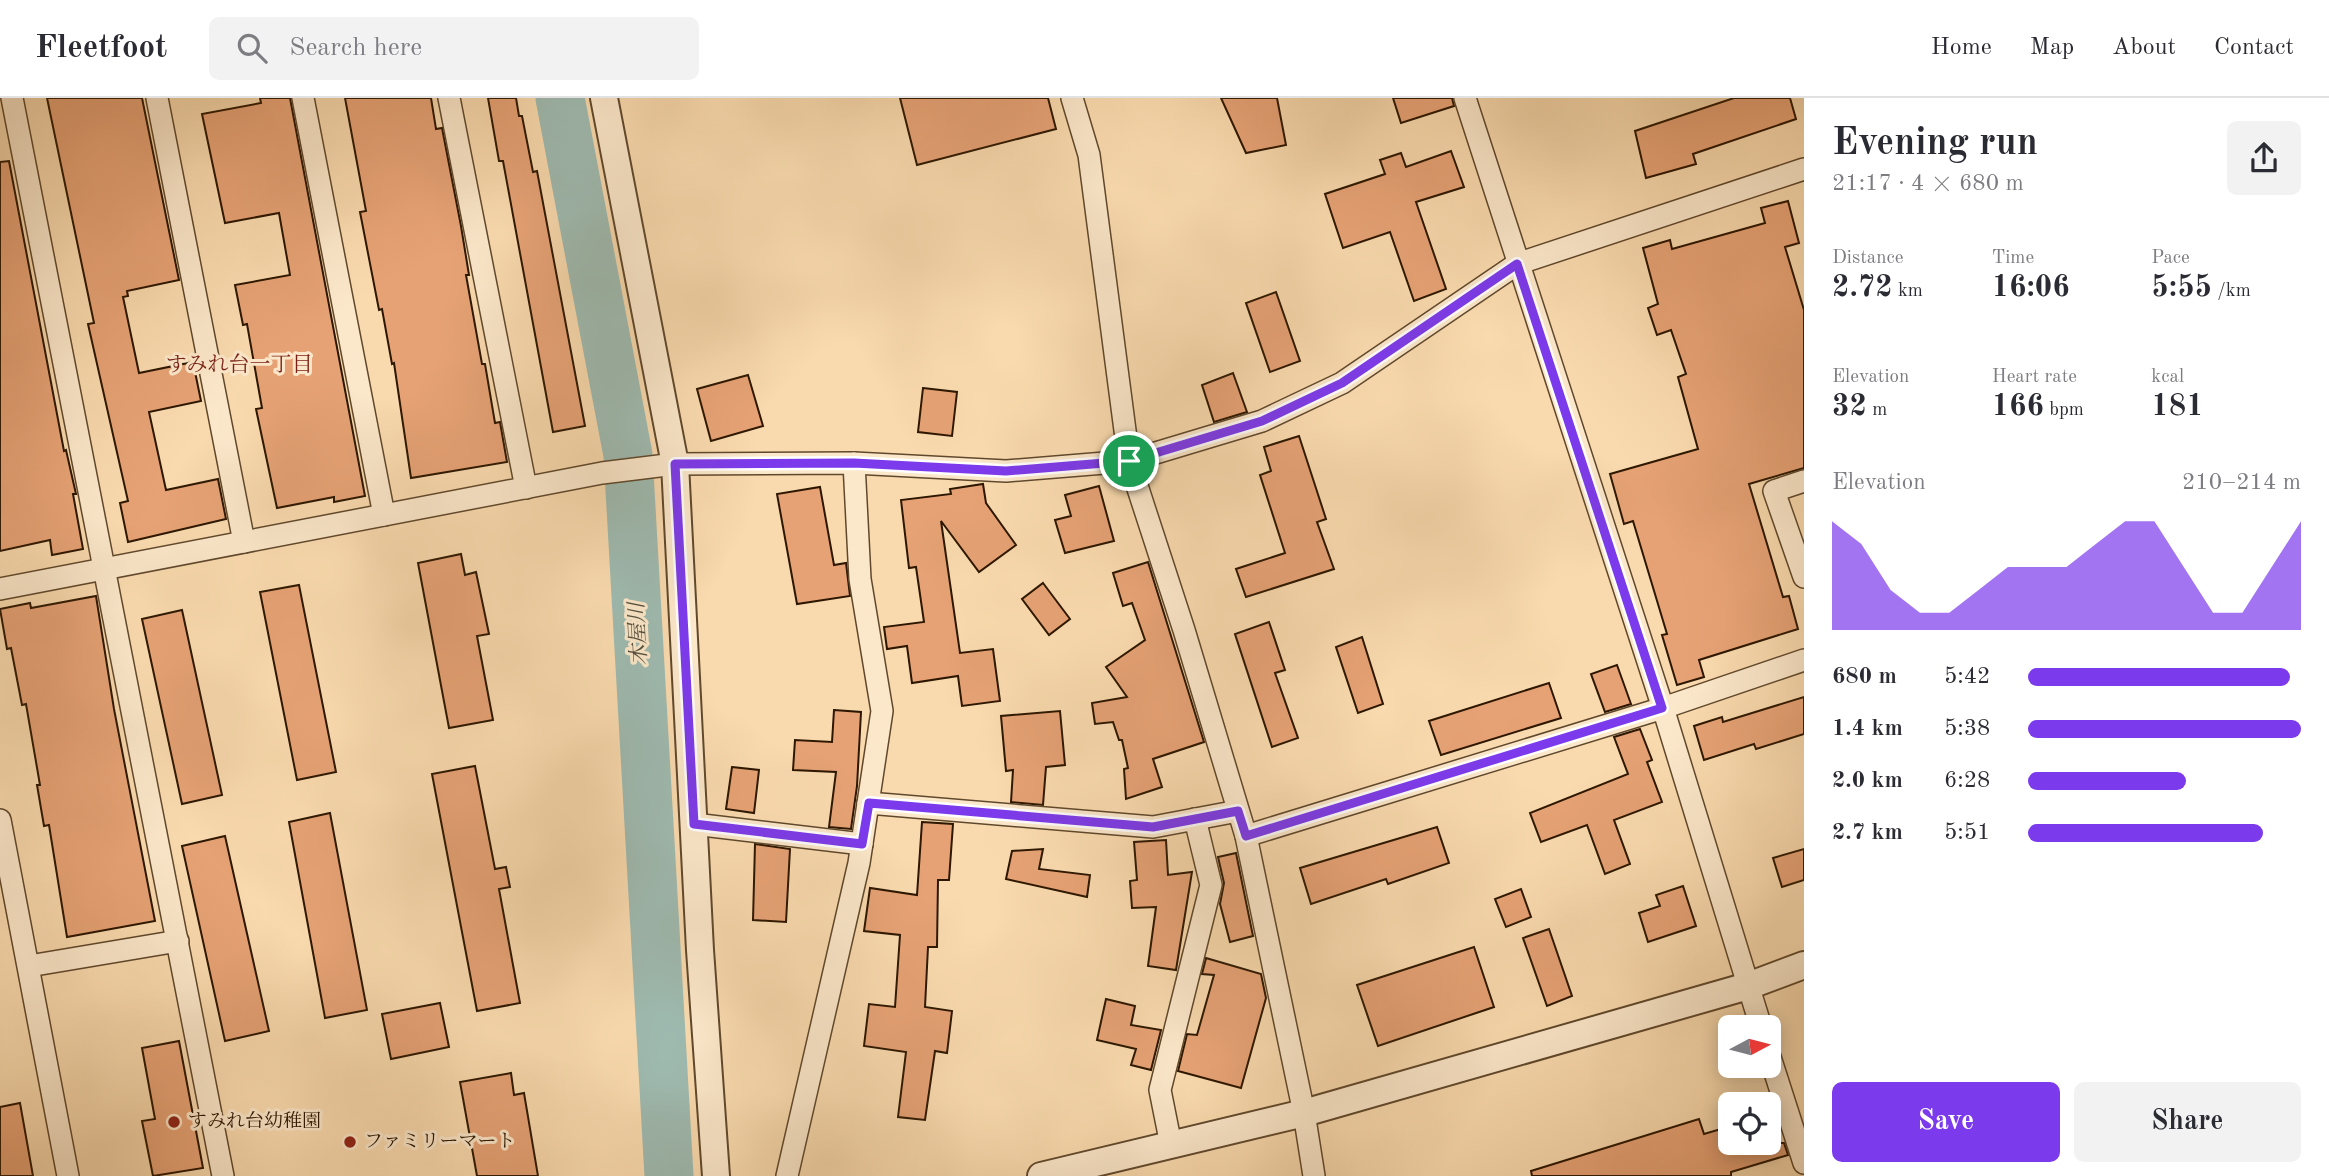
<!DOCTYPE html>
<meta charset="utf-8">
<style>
:root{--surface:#fff;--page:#f2f2f3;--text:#2b2b33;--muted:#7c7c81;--line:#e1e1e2;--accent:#7c3aed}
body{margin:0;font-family:"Old Standard TT","Noto Serif JP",serif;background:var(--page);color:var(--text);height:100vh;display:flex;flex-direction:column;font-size:26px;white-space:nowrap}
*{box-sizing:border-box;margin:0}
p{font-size:23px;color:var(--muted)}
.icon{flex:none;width:38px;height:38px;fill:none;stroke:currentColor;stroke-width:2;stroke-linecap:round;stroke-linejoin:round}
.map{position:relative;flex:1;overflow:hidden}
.sheet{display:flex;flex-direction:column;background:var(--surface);width:525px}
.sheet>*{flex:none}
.needle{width:46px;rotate:83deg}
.controls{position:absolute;left:1718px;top:917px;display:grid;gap:14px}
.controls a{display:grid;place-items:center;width:63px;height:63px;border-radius:10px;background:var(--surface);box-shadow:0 4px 18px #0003;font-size:35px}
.pin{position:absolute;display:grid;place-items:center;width:60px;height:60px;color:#fff;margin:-30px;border:4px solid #fff;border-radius:50%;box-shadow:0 2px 7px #0007}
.round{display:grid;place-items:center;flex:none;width:74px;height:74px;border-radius:10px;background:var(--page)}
.head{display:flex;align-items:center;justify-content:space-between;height:119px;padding:0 28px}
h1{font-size:38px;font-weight:700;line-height:52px}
.figures{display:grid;grid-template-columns:repeat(3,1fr);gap:10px;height:119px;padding:7px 28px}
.figures div{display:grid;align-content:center}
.figures b{font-size:30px;font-weight:700}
.figures small{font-size:19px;font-weight:400}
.figures p{font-size:19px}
.chart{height:196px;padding:14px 28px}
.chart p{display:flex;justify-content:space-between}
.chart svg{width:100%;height:126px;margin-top:7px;fill:var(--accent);opacity:.7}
.primary-button{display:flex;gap:14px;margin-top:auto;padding:14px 28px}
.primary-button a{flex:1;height:80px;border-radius:10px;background:var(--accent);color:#fff;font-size:28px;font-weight:700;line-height:80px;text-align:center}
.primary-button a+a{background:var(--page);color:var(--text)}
ul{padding:0 28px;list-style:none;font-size:23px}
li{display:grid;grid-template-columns:112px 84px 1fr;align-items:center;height:52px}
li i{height:18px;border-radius:9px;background:var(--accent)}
header{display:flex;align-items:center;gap:42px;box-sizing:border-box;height:98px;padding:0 35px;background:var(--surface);border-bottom:2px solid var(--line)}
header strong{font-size:33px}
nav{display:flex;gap:38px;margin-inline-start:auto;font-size:24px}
.search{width:490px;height:63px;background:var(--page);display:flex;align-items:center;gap:18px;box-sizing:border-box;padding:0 24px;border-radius:10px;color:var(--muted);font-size:26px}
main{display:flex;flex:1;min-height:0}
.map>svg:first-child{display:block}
</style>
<header>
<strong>Fleetfoot</strong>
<div class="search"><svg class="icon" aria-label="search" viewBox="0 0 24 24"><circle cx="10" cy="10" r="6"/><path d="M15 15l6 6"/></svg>Search here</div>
<nav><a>Home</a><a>Map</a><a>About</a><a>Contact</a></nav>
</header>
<main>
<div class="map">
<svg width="1804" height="1078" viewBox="0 0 1804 1078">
<rect width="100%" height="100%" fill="#f9daae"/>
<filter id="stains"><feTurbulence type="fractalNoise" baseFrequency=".00286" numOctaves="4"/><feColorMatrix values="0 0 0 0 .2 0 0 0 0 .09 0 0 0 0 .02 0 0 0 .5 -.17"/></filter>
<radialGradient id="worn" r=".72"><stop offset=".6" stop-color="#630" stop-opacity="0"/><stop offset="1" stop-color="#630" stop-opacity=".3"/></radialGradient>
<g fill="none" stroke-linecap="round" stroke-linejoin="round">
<path stroke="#9ebab0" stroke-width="49" d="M560,0l68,357 41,721"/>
</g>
<g fill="#e6a275" stroke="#2d1701" stroke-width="2">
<path d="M47,0h95l37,182 -52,11 1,5 -5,1 16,76 54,-11 8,39 -52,11 17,78 52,-11 8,40 -98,23 -8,-39 8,-2 -40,-177 6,-1z"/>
<path d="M260,0h30l75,398 -31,6v-5l-57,11 -21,-99 6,-1 -15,-84 -4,1 -8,-40 55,-10 -11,-62 -54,10 -23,-109 59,-11z"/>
<path d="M345,0h86l5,31 6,-1 19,98 8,49h-3l16,89h3l10,59 5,-1 7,40 -96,16 -17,-115 -2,1 -10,-55 -3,1 -19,-98 6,-1z"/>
<path d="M488,0h28l3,18h3l11,56 4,-1 48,255 -32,6 -50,-271h-4z"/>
<path d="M900,0h148l8,31 -139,36z"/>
<path d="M1221,0h56l9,47 -40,8z"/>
<path d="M1393,0h59l2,8 -53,17z"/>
<path d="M1734,0h56l6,21 -103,35 3,10 -50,14 -11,-47z"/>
<path d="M1451,53l13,36 -48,15 30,87 -32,12 -24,-69 -47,16 -18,-54 60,-20 -5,-14 21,-7 5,14z"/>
<path d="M9,63l55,290 2,-1 10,44h-3l10,55 -31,6 -2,-15 -50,11v-389z"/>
<path d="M1788,103l11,42 -14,4 19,63v158l-55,16 34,113 6,-1 9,33 -99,31 5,17 -27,8 -15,-50 5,-1 -34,-113 -9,3 -14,-50 88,-25 -20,-72 8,-3 -15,-44 -14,5 -9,-27 10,-4 -15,-56 27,-8 2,9 93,-26 -4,-15z"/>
<path d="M1276,194l24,69 -30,11 -24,-69z"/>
<path d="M1233,275l14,39 -33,10 -12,-37z"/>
<path d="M748,277l15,51 -52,15 -14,-52z"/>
<path d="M923,290l34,4 -5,44 -34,-4z"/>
<path d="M1299,338l27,83 -9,3 17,47 -88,28 -10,-28 49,-16 -25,-78 11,-4 -7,-24z"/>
<path d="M983,386l3,19 30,42 -37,27 -38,-51 19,132 33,-4 7,52 -38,5 -4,-30 -46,7 -5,-37 -20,3 -3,-22 40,-5 -8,-55 -7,1 -8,-68 50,-6 -1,-5z"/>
<path d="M1099,388l15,55 -49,12 -10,-33 16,-4 -6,-21z"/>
<path d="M820,389l14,78 12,-2 4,33 -53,8 -20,-110z"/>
<path d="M461,456l4,21 11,-3 13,62 -12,2 16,84 -44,8 -31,-165z"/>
<path d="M1148,464l56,180 -51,17 9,28 -36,12 -2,-30 4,-1 -6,-28h-3l-6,-18 -18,2 -3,-21 35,-6 -21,-30 39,-27 -13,-37 -9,3 -10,-33z"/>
<path d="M1043,485l27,36 -21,16 -27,-36z"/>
<path d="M299,487l37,187 -39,8 -37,-188z"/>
<path d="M96,498l18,113 41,212 -88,16 -18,-112 -5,1 -7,-41h3l-14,-81 -4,1 -11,-57 -4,1 -7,-40 30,-6 1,5z"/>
<path d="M182,512l40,185 -40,9 -40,-185z"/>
<path d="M1269,524l16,48 -10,3 23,65 -26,9 -37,-113z"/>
<path d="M1362,539l21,67 -25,9 -22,-66z"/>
<path d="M1617,567l14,39 -26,8 -14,-38z"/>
<path d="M1549,585l12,35 -120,37 -12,-34z"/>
<path d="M1804,599v37l-48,15 -2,-5 -50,16 -10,-34 28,-9 1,5z"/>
<path d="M834,612l27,2 -4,74 -6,43 -22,-2 7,-55 -43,-2 2,-30 37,2z"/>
<path d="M1060,613l5,54 -19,2 -3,38 -32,-3 2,-32 -7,1 -5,-55z"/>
<path d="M1640,631l12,31 -5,2 15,40 -48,18 16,44 -25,10 -18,-49 -46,17 -11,-29 98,-39 -14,-37z"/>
<path d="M475,668l20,103 11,-2 4,20 -11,2 21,114 -43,8 -45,-237z"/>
<path d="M732,669l27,3 -5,43 -28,-4z"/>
<path d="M330,715l37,197 -42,8 -36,-196z"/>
<path d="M922,724l31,2 -4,56h-11l-1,67h-9l-3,60 27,4 -5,42 -12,-2 -10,69 -27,-3 8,-65 -42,-6 5,-42 26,3 5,-72 -36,-4 6,-43 47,7z"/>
<path d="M1437,729l12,36 -61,21 -2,-5 -75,25 -11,-36z"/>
<path d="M225,738l44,195 -44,10 -43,-195z"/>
<path d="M1166,742l2,35 24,-3 -16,98 -28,-4 8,-59 -24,1 -2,-27 7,-1 -3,-38z"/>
<path d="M755,746l35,5 -4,73 -33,-2z"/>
<path d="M1043,751l-4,20 51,6 -3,22 -81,-18 6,-28z"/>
<path d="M1804,751v31l-22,7 -9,-29z"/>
<path d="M1236,755l17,83 -23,6 -10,-38 4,-21 -6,-26z"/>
<path d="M1683,788l13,40 -48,16 -9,-29 21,-7 -4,-11z"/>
<path d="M1521,791l10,28 -25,10 -11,-28z"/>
<path d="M1549,831l23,67 -25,10 -24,-68z"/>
<path d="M1474,849l20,60 -116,39 -21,-61z"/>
<path d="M1206,860l55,16 5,24 -25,90 -63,-17 9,-37 10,1 17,-60 -12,-1z"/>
<path d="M1106,901l29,7 -4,19 30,5 -10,40 -20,-5 5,-16 -39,-9z"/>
<path d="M440,905l9,44 -58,12 -9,-45z"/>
<path d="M179,943l24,127 -50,8 -11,-55 13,-2 -13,-71z"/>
<path d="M511,975l3,22 10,-2 14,83h-61l-17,-94z"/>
<path d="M20,1005l13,73h-33v-69z"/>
<path d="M1699,1021l5,15 27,-8v17h53l4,12 -57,17v4h-199l-1,-5z"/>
</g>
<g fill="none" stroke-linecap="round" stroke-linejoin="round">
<g stroke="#60482c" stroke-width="24">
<g id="minor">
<path d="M12,0l211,1078"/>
<path d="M157,0l87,444"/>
<path d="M303,0l81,417"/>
<path d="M449,0l77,390"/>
<path d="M1072,0l17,57 40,306 55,169 62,206 58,277 10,63"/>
<path d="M1465,0l198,610 98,319"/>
<path d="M1804,383l-30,10 30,86"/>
<path d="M0,491l602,-116 73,-9 179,-1 152,8 123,-10 133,-40 80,-38 175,-119 287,-95"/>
<path d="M868,705l285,24 85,-16"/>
<path d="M0,722l68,356"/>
<path d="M694,726l168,20"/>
<path d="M1246,738l417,-128 141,-48"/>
<path d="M29,868l149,-25"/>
<path d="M1769,956l35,109"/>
<path d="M1171,1047l-11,-55 51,-205 -16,-66"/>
<path d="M787,1078l72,-313 23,-152 -22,-132 -6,-116"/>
</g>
</g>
<g stroke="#60482c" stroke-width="30">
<g id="tertiary">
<path d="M604,0l71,366 25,486 16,226"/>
<path d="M1041,1078l263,-63 444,-127 56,-21"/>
</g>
</g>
<use href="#minor" stroke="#fbe7ca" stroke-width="21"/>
<use href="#tertiary" stroke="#fbe7ca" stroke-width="26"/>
</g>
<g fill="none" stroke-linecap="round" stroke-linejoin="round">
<g stroke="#fff" stroke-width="14">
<path id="route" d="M1517,166l145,444 -416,128 -8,-25 -85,16 -284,-24 -7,41 -168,-20 -19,-360 179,-1 152,8 123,-10 133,-40 80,-38z"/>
</g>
<use href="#route" stroke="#7c3aed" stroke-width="9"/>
</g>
<g fill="#8f2418" stroke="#fbe7ca" stroke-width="2.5">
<circle cx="174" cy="1024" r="7"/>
<circle cx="350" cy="1044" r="7"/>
</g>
<g text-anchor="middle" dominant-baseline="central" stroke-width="6" stroke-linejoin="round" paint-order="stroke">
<g font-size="19" fill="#2d1701" stroke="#fbe7ca" text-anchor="start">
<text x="188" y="1024">すみれ台幼稚園</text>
<text x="364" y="1044">ファミリーマート</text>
</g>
<g font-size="21" fill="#7a1f14" stroke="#fbe7ca">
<text x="239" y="267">すみれ台一丁目</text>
</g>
<g font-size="21" font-style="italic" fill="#55503e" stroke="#fbe7ca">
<text transform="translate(639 536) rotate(-93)">木屋川</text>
</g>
</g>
<rect width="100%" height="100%" filter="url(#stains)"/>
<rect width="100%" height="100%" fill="url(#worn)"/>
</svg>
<div class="controls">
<a><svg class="needle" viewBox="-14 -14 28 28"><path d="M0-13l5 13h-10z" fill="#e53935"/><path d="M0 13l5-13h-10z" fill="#7c7c81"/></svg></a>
<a><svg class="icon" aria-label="locate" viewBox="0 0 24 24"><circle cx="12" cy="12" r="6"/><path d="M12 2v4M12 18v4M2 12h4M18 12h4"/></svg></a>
</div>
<div class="pin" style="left:1129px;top:363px;background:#1e9e55"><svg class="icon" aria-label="arrive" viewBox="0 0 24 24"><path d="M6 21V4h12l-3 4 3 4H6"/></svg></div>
</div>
<section class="sheet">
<div class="head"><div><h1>Evening run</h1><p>21:17 · 4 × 680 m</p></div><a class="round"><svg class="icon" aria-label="share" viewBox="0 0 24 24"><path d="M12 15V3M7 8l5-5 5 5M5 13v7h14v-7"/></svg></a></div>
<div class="figures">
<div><p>Distance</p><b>2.72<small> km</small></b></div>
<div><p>Time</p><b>16:06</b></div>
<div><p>Pace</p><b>5:55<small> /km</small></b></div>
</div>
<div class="figures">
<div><p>Elevation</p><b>32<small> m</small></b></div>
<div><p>Heart rate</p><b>166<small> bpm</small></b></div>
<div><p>kcal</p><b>181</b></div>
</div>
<div class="chart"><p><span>Elevation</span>210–214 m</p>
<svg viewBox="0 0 160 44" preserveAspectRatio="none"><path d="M0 44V6L10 14L20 30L30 38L40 38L50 30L60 22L70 22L80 22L90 14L100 6L110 6L120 22L130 38L140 38L150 22L160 6V44z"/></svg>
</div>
<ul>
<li><b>680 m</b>5:42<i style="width:96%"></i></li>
<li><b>1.4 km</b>5:38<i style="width:100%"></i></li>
<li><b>2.0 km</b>6:28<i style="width:58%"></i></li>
<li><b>2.7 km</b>5:51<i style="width:86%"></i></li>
</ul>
<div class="primary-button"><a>Save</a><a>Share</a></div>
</section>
</main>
